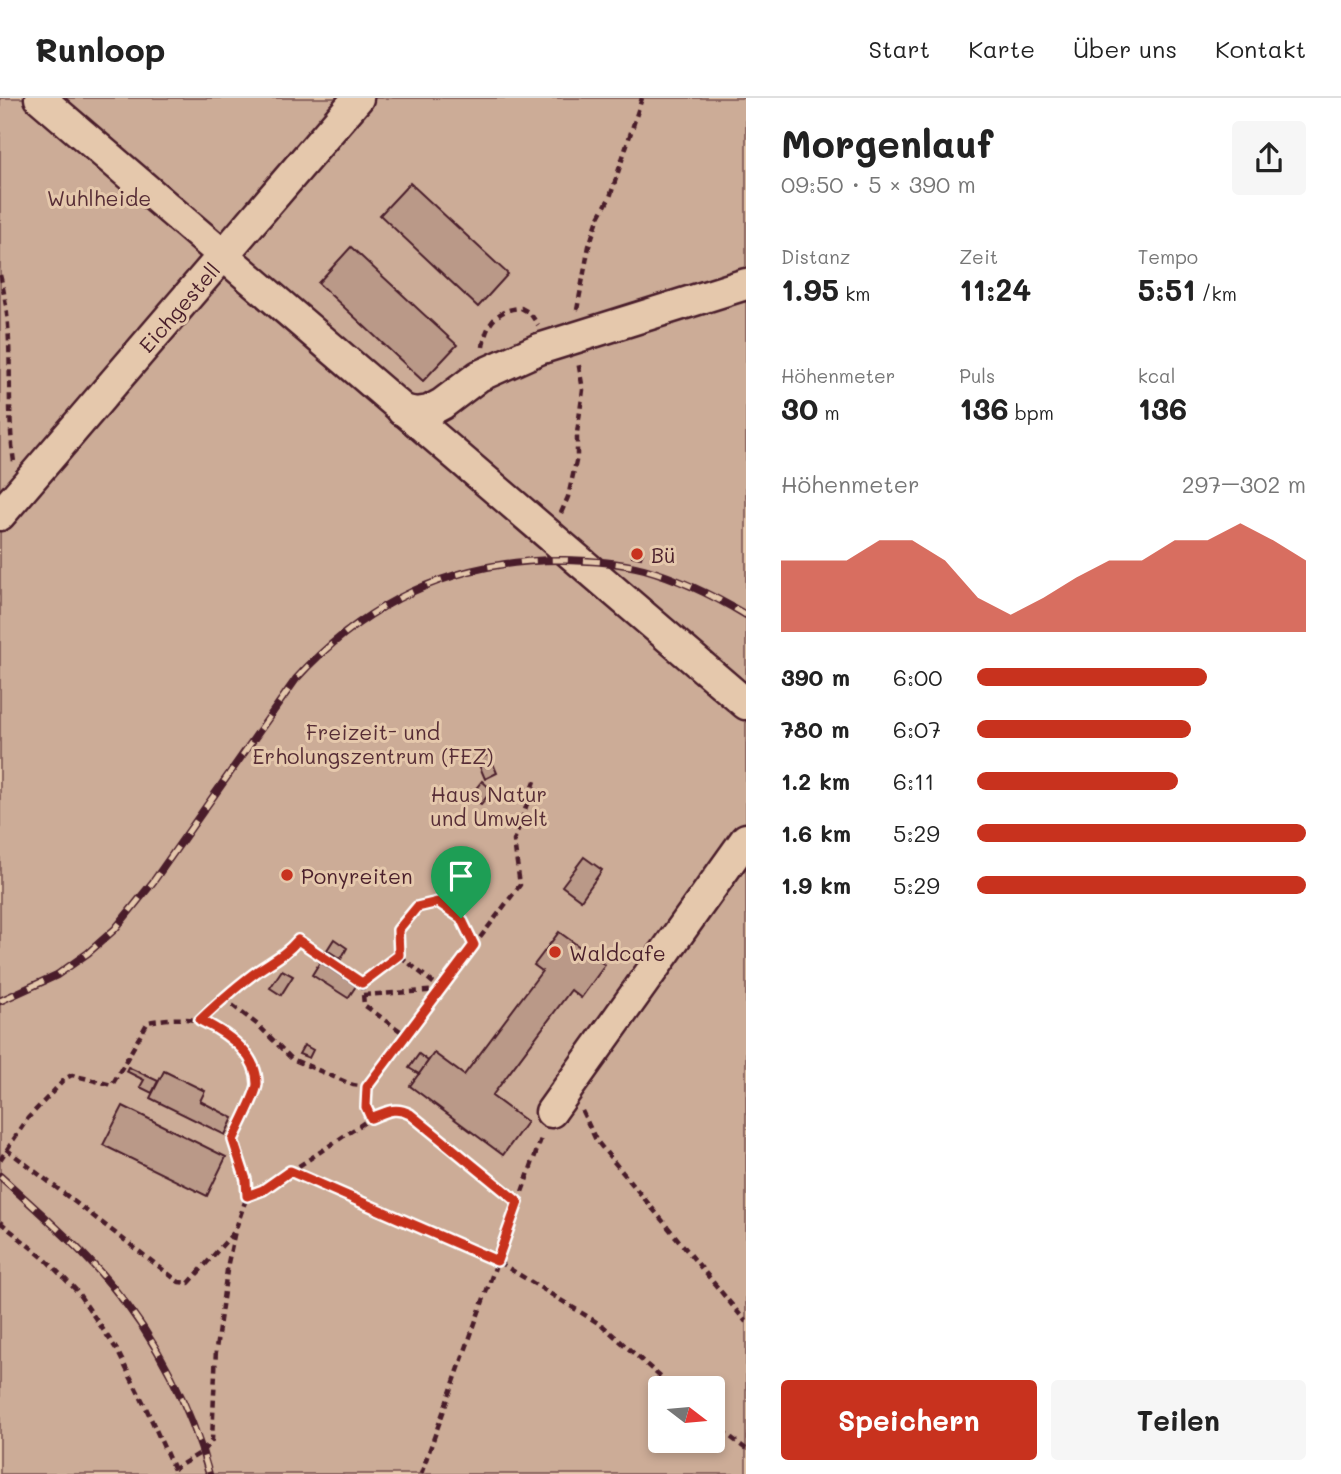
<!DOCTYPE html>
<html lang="de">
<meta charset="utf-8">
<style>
:root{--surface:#fff;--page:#f6f6f6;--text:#222;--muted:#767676;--line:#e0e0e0;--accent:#c8321e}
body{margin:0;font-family:Mali,sans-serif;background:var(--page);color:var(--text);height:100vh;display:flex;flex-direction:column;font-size:26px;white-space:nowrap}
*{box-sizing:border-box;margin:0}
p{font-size:23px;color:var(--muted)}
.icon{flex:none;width:38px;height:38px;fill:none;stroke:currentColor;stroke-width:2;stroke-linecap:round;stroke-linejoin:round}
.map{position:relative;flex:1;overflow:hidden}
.side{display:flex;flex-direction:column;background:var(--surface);width:595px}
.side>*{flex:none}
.needle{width:46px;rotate:106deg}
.fabs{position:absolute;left:648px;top:1278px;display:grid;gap:14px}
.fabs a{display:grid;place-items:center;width:77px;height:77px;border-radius:7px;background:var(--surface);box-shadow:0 4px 10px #0003;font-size:35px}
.pin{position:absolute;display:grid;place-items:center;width:60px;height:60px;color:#fff;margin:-72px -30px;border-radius:50% 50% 50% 0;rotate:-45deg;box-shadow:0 0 7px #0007}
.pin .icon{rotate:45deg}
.round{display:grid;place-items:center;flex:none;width:74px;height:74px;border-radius:7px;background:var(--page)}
.overview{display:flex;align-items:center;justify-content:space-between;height:119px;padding:0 35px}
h1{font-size:38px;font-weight:700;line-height:52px}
.stats{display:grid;grid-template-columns:repeat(3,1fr);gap:10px;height:119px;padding:7px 35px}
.stats div{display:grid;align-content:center}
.stats b{font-size:30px;font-weight:700}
.stats small{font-size:19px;font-weight:400}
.stats p{font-size:19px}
.chart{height:196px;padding:14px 35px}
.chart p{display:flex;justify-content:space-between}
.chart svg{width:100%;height:126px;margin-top:7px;fill:var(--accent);opacity:.7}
.button{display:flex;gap:14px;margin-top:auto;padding:14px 35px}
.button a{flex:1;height:80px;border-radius:7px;background:var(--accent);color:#fff;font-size:28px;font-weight:700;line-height:80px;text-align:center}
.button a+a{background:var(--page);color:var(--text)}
ul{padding:0 35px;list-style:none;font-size:23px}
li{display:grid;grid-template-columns:112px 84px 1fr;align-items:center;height:52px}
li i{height:18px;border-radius:9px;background:var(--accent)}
header{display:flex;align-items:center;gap:42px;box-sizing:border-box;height:98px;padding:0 35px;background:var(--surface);border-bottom:2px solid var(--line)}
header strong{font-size:33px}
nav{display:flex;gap:38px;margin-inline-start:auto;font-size:24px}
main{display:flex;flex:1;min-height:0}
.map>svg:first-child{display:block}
</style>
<header>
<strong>Runloop</strong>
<nav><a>Start</a><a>Karte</a><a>Über uns</a><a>Kontakt</a></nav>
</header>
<main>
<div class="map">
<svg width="746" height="1376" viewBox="0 0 746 1376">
<rect width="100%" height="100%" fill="#e5c8ac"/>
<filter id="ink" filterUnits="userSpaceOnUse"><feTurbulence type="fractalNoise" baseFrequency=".0143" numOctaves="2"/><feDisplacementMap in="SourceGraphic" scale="14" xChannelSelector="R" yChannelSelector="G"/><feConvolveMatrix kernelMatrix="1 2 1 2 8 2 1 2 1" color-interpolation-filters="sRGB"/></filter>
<g filter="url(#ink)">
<path fill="#ccac97" stroke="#8b6661" stroke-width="2" fill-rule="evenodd" d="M0,0h746v1376h-746zM660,1290h52v52h-52z"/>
<g fill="#ba9988" stroke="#4a1f2b" stroke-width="2">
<path d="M410,85l98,91 -30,33 -98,-92z"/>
<path d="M351,149l106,98 -34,36 -105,-98z"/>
<path d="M633,452l10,2 -2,6 -9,-2z"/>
<path d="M489,656l8,19 -12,6 -8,-19z"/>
<path d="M482,683l10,9 -11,14 -11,-8z"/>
<path d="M584,759l18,13 -21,30 -19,-14z"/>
<path d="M559,834l46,33 -24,33 -10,-8 -79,106 35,26 -24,33 -93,-69 24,-33 30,22 78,-104 -8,-6z"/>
<path d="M334,841l13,9 -6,11 -14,-9z"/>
<path d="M320,864l36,24 -8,12 -36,-23z"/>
<path d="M282,872l11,6 -12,19 -11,-7z"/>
<path d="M304,947l9,5 -4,8 -10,-4z"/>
<path d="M419,956l9,7 -9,13 -10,-6z"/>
<path d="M128,969l30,14 -6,12 -12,-6 4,-7 -18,-9z"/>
<path d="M164,973l41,20 -5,10 33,17 -8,17 -75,-37z"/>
<path d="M123,1008l103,51 -19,39 -104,-51z"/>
</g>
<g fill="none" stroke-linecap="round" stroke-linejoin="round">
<g stroke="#4a1f2b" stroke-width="35">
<g id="minor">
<path d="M40,0l706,606"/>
<path d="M402,312l14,3 13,-2 13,-7 37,-28 60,-27 207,-65"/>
<path d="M0,417l358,-417"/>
<path d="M551,1014l195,-273"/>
</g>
</g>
<g stroke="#4a1f2b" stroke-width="4.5" stroke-dasharray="7 5" stroke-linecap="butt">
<path d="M0,177c16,61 5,125 14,187"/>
<path d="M577,212l12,-64 9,-27 12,-22 32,-99"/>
<path d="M483,249c3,-23 14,-38 38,-39l9,5 8,12"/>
<path d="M561,415l7,-16 9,-40v-24l6,-43 -5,-29"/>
<path d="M399,857l-1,-25 19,-23 21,-5 24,16 12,27"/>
<path d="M362,885l37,-28 43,35"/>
<path d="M362,885l2,22 42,30"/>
<path d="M363,897l79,-5"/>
<path d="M223,900l35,27 34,34 61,26 14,2 153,-202 -6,-44 21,-60"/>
<path d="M200,922c19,-18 38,-35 59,-50 15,-10 27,-16 39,-30l64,43"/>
<path d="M367,989l-1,20 5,11"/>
<path d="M582,1013l14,29 150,182"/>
<path d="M6,1051l173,133 10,1 46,-52"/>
<path d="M0,1062l28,-42 38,-40 6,-3 40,10 36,-63c41,-8 72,-3 97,33 6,7 14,20 13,30 -1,10 -20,44 -26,55l14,40 1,16 -12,35 -7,32 -12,86 -4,91 -10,12 -28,17"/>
<path d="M290,1073l207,90 106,65 70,62"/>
<path d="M247,1098l16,-6 108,-72 21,-9 10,1 8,4 108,88"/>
<path d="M0,1124l46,38 30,30 41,60 30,60 29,64"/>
<path d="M712,1325l34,26"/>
<path d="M421,1376l121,-338"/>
</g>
<use href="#minor" stroke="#e5c8ac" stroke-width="30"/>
<g stroke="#4a1f2b" stroke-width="8">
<g id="rail">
<path d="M0,903l57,-26 31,-22 27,-24 38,-47 143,-203c72,-79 161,-120 269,-119 27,1 53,2 79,9 36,10 70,27 102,46"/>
<path d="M0,1078c38,35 78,69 111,109 45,53 80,122 98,189"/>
</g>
</g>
<use href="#rail" stroke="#e5c8ac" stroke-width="5" stroke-dasharray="16" stroke-linecap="butt"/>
</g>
</g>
<g fill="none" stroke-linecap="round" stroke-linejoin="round" filter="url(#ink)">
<g stroke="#fff" stroke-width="14">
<path id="route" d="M438,804l23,16 13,27 -107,142 -1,20 5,11c15,-6 24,-12 39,-4l108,88 -21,59 -207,-90 -27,19 -16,6 -1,-16 -13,-40c5,-11 24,-47 24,-56 0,-32 -32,-52 -57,-64 19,-18 38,-35 59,-50 15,-10 27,-16 39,-30l64,43 37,-28 -1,-25 19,-23z"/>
</g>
<use href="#route" stroke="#c8321e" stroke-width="9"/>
</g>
<g fill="#c8321e" stroke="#e5c8ac" stroke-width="2.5">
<circle cx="637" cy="456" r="7"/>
<circle cx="287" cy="777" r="7"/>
<circle cx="555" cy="854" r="7"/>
</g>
<g text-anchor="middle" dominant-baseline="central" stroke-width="6" stroke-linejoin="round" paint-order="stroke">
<g font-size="21" fill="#572d36" stroke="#e5c8ac">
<text x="99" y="99">Wuhlheide</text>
<text x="373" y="633">Freizeit- und<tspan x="373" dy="24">Erholungszentrum (FEZ)</tspan></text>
<text x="489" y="695">Haus Natur<tspan x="489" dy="24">und Umwelt</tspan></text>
</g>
<g font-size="21" fill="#4a1f2b" stroke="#e5c8ac">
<text transform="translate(179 209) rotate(-49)">Eichgestell</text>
</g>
<g font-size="21" fill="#4a1f2b" stroke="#e5c8ac" text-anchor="start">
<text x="651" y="456">Bü</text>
<text x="301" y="777">Ponyreiten</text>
<text x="569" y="854">Waldcafe</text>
</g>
</g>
</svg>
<div class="fabs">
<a><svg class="needle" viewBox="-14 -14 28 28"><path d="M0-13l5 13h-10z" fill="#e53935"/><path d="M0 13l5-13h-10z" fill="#767676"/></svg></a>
</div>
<div class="pin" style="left:461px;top:820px;background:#1e9e55"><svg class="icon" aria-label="arrive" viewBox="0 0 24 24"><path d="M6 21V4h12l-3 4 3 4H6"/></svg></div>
</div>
<section class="side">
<div class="overview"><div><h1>Morgenlauf</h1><p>09:50 · 5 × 390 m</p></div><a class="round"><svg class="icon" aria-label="share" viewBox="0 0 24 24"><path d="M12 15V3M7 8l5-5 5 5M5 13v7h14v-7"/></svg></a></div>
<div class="stats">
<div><p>Distanz</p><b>1.95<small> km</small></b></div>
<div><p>Zeit</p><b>11:24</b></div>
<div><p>Tempo</p><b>5:51<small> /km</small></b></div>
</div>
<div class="stats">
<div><p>Höhenmeter</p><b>30<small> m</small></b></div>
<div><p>Puls</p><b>136<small> bpm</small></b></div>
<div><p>kcal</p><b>136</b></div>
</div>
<div class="chart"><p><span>Höhenmeter</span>297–302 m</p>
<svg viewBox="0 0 160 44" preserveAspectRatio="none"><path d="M0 44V19L10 19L20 19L30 12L40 12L50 19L60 32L70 38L80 32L90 25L100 19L110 19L120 12L130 12L140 6L150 12L160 19V44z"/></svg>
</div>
<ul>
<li><b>390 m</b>6:00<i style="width:70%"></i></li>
<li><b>780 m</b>6:07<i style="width:65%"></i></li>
<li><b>1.2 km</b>6:11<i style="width:61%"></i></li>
<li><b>1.6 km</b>5:29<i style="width:100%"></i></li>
<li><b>1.9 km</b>5:29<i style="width:100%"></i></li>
</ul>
<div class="button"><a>Speichern</a><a>Teilen</a></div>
</section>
</main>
